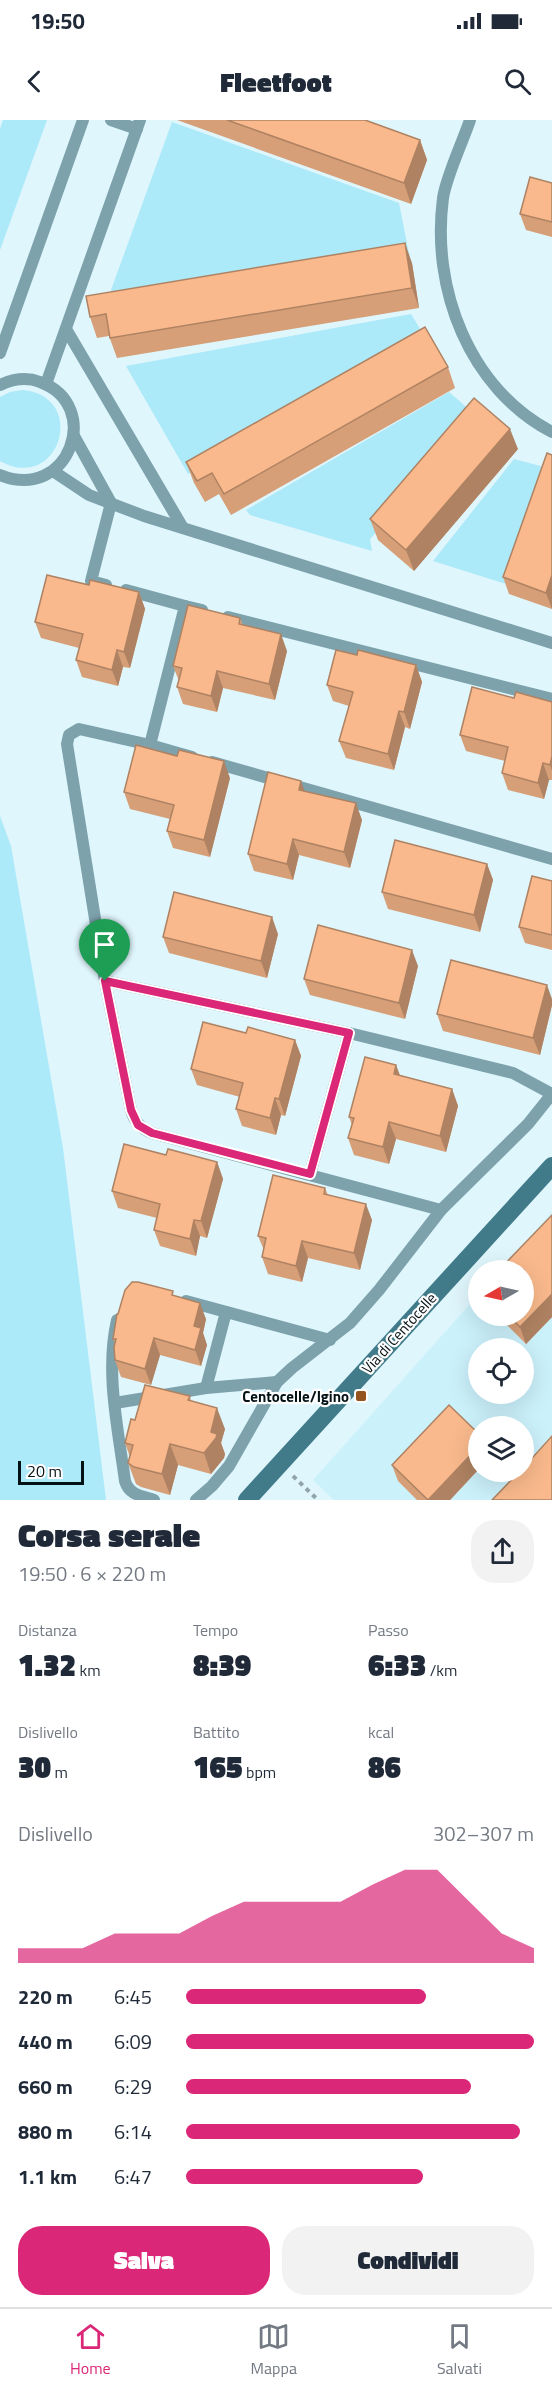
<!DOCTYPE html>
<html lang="it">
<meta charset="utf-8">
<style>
:root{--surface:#fff;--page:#f2f2f3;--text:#1f2937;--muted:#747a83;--line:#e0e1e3;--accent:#db2777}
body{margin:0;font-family:"Titillium Web",sans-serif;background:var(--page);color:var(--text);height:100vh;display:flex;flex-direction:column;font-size:22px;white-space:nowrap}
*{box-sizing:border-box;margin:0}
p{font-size:20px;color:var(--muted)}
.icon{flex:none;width:33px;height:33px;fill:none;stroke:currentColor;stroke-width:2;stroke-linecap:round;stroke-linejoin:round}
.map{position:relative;height:1380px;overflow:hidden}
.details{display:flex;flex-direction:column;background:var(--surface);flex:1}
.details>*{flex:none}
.needle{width:39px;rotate:261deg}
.fabs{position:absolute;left:468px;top:1140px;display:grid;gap:12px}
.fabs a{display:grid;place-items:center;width:66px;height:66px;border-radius:50%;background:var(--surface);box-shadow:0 6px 24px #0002;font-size:30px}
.scale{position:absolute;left:18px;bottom:15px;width:66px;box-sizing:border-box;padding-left:6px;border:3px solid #041115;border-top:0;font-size:16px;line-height:21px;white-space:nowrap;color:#041115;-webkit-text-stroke:4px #fefefe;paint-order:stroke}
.pin{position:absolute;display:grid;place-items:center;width:51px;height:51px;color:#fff;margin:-62px -26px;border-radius:50% 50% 50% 0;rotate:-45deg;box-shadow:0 0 6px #0007}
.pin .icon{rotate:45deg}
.round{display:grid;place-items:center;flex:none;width:63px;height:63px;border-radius:24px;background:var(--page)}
.headline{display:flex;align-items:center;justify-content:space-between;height:102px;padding:0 18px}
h1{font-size:33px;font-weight:800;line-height:45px}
.figures{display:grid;grid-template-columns:repeat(3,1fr);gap:9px;height:102px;padding:6px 18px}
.figures div{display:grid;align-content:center}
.figures b{font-size:30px;font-weight:800}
.figures small{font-size:16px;font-weight:400}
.figures p{font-size:16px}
.chart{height:168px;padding:12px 18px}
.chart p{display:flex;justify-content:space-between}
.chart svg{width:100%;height:108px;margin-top:6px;fill:var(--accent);opacity:.7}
.button{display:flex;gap:12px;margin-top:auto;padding:12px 18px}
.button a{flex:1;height:69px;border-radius:24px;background:var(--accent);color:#fff;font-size:24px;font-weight:800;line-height:69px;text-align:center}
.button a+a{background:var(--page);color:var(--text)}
ul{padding:0 18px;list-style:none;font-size:20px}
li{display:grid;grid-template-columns:96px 72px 1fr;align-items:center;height:45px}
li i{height:15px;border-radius:8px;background:var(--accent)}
.status{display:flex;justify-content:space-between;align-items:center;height:42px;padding:0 30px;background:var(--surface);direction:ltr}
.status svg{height:16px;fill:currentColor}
header{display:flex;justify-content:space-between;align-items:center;height:78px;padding:0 18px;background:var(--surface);font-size:27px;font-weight:800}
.tab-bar{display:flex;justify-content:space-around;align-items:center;height:84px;border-top:2px solid var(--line);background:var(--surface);font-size:16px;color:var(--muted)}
.tab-bar a{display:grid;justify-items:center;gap:3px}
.tab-bar .active{color:var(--accent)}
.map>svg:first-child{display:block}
</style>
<div class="status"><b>19:50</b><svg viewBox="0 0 49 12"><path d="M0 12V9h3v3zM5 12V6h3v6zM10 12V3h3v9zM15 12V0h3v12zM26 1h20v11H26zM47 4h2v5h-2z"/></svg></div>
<header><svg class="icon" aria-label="back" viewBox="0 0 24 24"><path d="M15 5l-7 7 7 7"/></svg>Fleetfoot<svg class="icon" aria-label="search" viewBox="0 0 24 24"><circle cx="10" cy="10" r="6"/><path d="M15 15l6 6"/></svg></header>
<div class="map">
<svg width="552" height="1380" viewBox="0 0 552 1380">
<rect width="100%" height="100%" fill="#dff6fc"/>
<path fill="#cbf1fb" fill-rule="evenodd" d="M552,1092v288h-218l-21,-20 165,-185v21h46v-46h-24zM478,1228h46v46h-46zM478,1306h46v46h-46z"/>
<g fill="#ace9f9">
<path d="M3,0h44l-47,130v-121z"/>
<path d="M172,2l227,81 11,56 -295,46 -4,-15z"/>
<path d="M411,194l14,23 -237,137 -62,-108z"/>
<path d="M23,270c66,7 36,104 -23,71v-64l10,-5z"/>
<path d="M449,272l30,26 -109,121 2,12 -122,-36 -4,-5z"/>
<path d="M514,339l34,9 -42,116 -73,-23z"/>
<path d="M0,696l11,30 52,302 43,352h-106z"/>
</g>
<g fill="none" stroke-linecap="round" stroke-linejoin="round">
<path stroke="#90a4a9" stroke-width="4" stroke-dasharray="4.5 4.5" stroke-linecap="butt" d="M293,1356l25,24"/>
<g stroke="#7da2ac" stroke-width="12">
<path d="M111,0l26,9"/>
<path d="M470,0c-7,21 -24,57 -27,78 -12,91 26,190 109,234"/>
<path d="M66,209l117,199"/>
<path d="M0,233l83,-233"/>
<path d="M46,264l94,-264"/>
<path d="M0,265c13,-6 27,-8 40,-3 64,23 29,121 -40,93"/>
<path d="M74,316l37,67 -20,78 15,4"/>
<path d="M53,351l36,24 55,21 408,127"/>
<path d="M126,470l59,16"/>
<path d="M228,497l324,82"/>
<path d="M150,625l-71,-16 -10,6 -2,9 38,237 26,129c3,11 10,19 21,23l289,77"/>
<path d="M192,637l-42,-12 35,-139 17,4"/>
<path d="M212,642l340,97"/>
<path d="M105,861l244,52 164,40 39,21"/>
<path d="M310,1054l39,-141"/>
<path d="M186,1181l144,39"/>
<path d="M117,1200c-12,52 1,108 8,161 4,14 17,15 29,19"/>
<path d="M206,1268l20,-76"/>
<path d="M115,1283l91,-15 71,-6"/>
<path d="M196,1380l16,-14 17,-20 48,-84 15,-14 58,-45 29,-33 62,-80 87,-86 24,-30"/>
</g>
<path stroke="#417b8a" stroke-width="18" d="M247,1380l305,-334"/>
</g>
<g fill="#d69f78">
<path d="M177,0h188l55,20 7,20 -16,44z"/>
<path d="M552,63v54l-26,-7 -6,-16z"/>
<path d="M412,143l7,45 -302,50 -8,-22 -12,2 -7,-21z"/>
<path d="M448,247l7,21 -224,127 -12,-21 -14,8 -11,-19 -8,-21z"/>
<path d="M518,329l-104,122 -36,-31 -8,-21z"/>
<path d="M547,333l5,156 -43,-15 -6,-17z"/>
<path d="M89,465l50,7 6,17 -15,59 -7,-1 -5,19 -36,-9 -6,-17 3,-12 -38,-10 -6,-16z"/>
<path d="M240,498l3,7 44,26 -12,49 -52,-12 -6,24 -34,-8 -6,-17 2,-6 -6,-15z"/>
<path d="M357,535l59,10 6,17 -12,47 -5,-2 -11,43 -48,-12 -7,-17 10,-35 -16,-5 -6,-16z"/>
<path d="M514,578l38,4v78h-3l-5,19 -36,-9 -6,-17 3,-12 -39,-10 -6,-16z"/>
<path d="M230,658l-20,79 -37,-9 -6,-17 3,-12 -40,-10 -6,-17z"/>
<path d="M304,671l58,29 -12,48 -51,-13 -6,25 -39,-9 -6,-17z"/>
<path d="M487,744l6,16 -13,52 -92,-23 -6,-17z"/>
<path d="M552,761v69l-27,-7 -6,-16z"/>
<path d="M278,814l-11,44 -98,-25 -6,-16z"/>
<path d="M418,846l-13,53 -95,-24 -6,-16z"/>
<path d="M552,879v6l-12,50 -97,-24 -6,-17z"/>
<path d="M246,913l49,7 6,16 -16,60 -4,-1 -5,20 -34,-9 -6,-17 4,-12 -43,-12 -6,-16z"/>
<path d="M396,945l4,10 52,14 6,17 -12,46 -50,-13 -7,25 -35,-9 -6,-17 4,-13 -3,-8z"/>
<path d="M166,1035l51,7 6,17 -16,59 -7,-2 -4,20 -36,-10 -6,-16 3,-12 -39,-10 -6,-17z"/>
<path d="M325,1068l3,7 44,25 -12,50 -52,-12 -6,24 -34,-8 -6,-17 2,-7 -6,-14z"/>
<path d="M552,1095v102l-26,27 -28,-28h26z"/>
<path d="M174,1175l32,24 -3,14 4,12 -6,21 -41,-11 -9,30 -30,-8 -6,-17v-17l-2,-4 5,-25z"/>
<path d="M190,1276l1,5 34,28 -4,14 4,11 -1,4 -13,16 -33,-9 -8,30 -29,-8 -5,-3 -8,-21 2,-6 -5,-14 10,-23z"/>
<path d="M392,1345l86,5 -28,30h-33l-19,-19z"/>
</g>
<g fill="#ae8262">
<path d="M420,20l7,20 -16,44 -7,-21z"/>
<path d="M405,123l7,20 7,45 -7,-20z"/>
<path d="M510,309l8,20 -104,122 -8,-21z"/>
<path d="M552,455v34l-6,-16z"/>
<path d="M139,472l6,17 -15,59 -6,-16z"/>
<path d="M281,514l6,17 -12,49 -6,-16z"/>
<path d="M117,530l6,17 -5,19 -6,-16z"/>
<path d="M416,545l6,17 -12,47 -6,-17z"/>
<path d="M217,551l6,17 -6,24 -6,-16z"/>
<path d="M399,591l6,16 -11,43 -6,-16z"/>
<path d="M552,636v15l-2,-6z"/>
<path d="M224,641l6,17 -20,79 -6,-17z"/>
<path d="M543,643l6,17 -5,19 -6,-16z"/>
<path d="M301,661l6,17 -8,-8z"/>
<path d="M356,683l6,17 -12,48 -6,-16z"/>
<path d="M293,719l6,16 -6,25 -6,-16z"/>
<path d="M487,744l6,16 -13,52 -6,-17z"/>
<path d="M272,797l6,17 -11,44 -6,-17z"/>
<path d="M412,830l6,16 -13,53 -6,-16z"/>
<path d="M547,865l5,14v6l-12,50 -7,-17z"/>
<path d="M295,920l6,16 -16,60 -6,-17z"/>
<path d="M396,945l6,17 -8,-8z"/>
<path d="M452,969l6,17 -12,46 -6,-16z"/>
<path d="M275,978l6,17 -5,20 -6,-17z"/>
<path d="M389,1002l7,17 -7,25 -6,-17z"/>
<path d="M217,1042l6,17 -16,59 -6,-17z"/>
<path d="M366,1084l6,16 -12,50 -6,-17z"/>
<path d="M194,1100l6,16 -4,20 -6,-17z"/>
<path d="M302,1121l6,17 -6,24 -6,-16z"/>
<path d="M552,1174v23l-26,27 -6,-17z"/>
<path d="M200,1183l6,16 -3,14 4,12 -6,21 -6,-16 -1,-24z"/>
<path d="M154,1218l6,17 -9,30 -6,-16z"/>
<path d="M217,1288l8,21 -4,14 4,11 -1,4 -13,16 -7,-21z"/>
<path d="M170,1324l8,21 -8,30 -8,-21z"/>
<path d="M478,1327v23l-28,30h-22z"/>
</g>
<g fill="#f9b98c" stroke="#ae8262" stroke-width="1.5">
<path d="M227,0h138l55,20 -16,43z"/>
<path d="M530,57l22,6v39l-32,-8z"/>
<path d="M405,123l7,45 -302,50 -4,-24 -16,3 -4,-21z"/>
<path d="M425,207l23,40 -224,127 -12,-21 -15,8 -11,-19z"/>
<path d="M474,278l36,31 -104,121 -36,-31z"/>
<path d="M547,333l5,2v120l-6,18 -43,-16z"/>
<path d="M47,455l42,10 1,-5 49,12 -15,60 -7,-2 -5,20 -36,-10 7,-26 -48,-12z"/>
<path d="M188,485l52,13 -1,6 42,10 -12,50 -52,-13 -6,25 -34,-9 5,-19 -9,-2z"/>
<path d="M336,530l21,5 1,-5 58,15 -12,47 -5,-1 -11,43 -49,-13 14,-49 -26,-7z"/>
<path d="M472,567l42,11 2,-6 36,10v54l-2,9 -7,-2 -5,20 -36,-10 6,-26 -48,-12z"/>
<path d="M136,625l41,11 2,-6 45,11 -20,79 -37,-9 7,-26 -50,-13z"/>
<path d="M268,652l33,9 -2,9 57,13 -12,49 -51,-13 -6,25 -39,-10z"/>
<path d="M395,720l92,24 -13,51 -92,-23z"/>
<path d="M532,756l20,5v54l-33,-8z"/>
<path d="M174,772l98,25 -11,44 -98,-24z"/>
<path d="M318,805l94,25 -13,53 -95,-24z"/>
<path d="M451,840l96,25 -14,53 -96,-24z"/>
<path d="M203,902l43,11 2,-6 47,13 -16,59 -4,-1 -5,20 -34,-9 7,-26 -52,-14z"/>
<path d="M365,937l31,8 -2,9 58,15 -12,47 -51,-14 -6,25 -35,-9 6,-20 -5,-1z"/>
<path d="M124,1024l42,11 2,-6 49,13 -16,59 -7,-1 -4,19 -36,-9 6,-26 -48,-13z"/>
<path d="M273,1055l52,13 -1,6 42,10 -12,49 -52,-12 -6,25 -34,-9 4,-19 -8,-2z"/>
<path d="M552,1095v79l-32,33 -11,-11h15v-46h-25z"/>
<path d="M132,1162h6l35,9 -1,4 28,8 -6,23 7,2 -6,22 -41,-12 -9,31 -30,-9 -1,-13 2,-8h-3l4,-25h1l7,-24z"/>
<path d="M145,1265l45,11 -2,4 29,8 -6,24 6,2 -1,4 -12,15 -34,-9 -8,30 -28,-7 -6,-4 5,-18 -8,-2 6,-24 4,1z"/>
<path d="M449,1285l29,28v14l-50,53 -36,-35z"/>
<path d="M552,1316v64h-60l27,-28h5v-5z"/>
</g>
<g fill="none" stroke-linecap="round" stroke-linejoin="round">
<g stroke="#fff" stroke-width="12">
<path id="route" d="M105,861l244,52 -39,141 -158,-41 -14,-8 -7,-15z"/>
</g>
<use href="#route" stroke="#db2777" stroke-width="8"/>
</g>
<rect fill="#95541f" stroke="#fefefe" stroke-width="2" x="355" y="1270" width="12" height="12" rx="3"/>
<g text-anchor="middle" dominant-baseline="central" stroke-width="4.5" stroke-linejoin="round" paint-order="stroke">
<g font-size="15" fill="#041115" stroke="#fefefe">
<text transform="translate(399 1213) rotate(-48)">Via di Centocelle</text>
</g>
<g font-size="15" font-weight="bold" fill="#041115" stroke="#fefefe" text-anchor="end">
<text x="349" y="1276">Centocelle/Igino</text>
</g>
</g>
</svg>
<div class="fabs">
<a><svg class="needle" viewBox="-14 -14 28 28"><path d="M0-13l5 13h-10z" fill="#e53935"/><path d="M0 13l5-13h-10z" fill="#747a83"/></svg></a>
<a><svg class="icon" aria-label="locate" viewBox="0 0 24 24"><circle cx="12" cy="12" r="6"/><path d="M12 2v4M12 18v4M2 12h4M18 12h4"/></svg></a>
<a><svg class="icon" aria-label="layers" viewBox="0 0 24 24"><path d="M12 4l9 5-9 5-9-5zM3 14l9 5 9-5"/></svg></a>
</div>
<div class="scale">20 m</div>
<div class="pin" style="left:105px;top:861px;background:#1e9e55"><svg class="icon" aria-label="arrive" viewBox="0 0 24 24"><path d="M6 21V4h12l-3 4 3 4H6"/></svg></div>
</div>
<section class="details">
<div class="headline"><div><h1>Corsa serale</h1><p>19:50 · 6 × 220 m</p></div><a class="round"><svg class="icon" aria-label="share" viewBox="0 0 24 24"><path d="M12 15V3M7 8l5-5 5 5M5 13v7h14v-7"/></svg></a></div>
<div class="figures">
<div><p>Distanza</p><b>1.32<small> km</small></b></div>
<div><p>Tempo</p><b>8:39</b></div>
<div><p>Passo</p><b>6:33<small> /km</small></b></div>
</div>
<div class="figures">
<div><p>Dislivello</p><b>30<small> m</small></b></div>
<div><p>Battito</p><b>165<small> bpm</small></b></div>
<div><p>kcal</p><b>86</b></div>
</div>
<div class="chart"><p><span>Dislivello</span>302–307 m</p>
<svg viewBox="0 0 160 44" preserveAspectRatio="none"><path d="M0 44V38L10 38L20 38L30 32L40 32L50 32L60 25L70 19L80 19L90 19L100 19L110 12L120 6L130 6L140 19L150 32L160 38V44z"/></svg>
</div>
<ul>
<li><b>220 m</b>6:45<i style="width:69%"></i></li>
<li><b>440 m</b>6:09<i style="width:100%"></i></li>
<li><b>660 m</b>6:29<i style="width:82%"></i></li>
<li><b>880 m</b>6:14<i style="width:96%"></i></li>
<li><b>1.1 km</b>6:47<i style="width:68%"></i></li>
</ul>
<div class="button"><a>Salva</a><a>Condividi</a></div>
</section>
<nav class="tab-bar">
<a class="active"><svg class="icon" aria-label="home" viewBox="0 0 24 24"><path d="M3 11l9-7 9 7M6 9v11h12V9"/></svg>Home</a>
<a><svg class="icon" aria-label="map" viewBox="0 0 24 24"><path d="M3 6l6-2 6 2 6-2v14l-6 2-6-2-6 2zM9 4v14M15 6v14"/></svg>Mappa</a>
<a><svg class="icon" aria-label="saved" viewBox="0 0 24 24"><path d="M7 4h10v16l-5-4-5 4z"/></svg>Salvati</a>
</nav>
